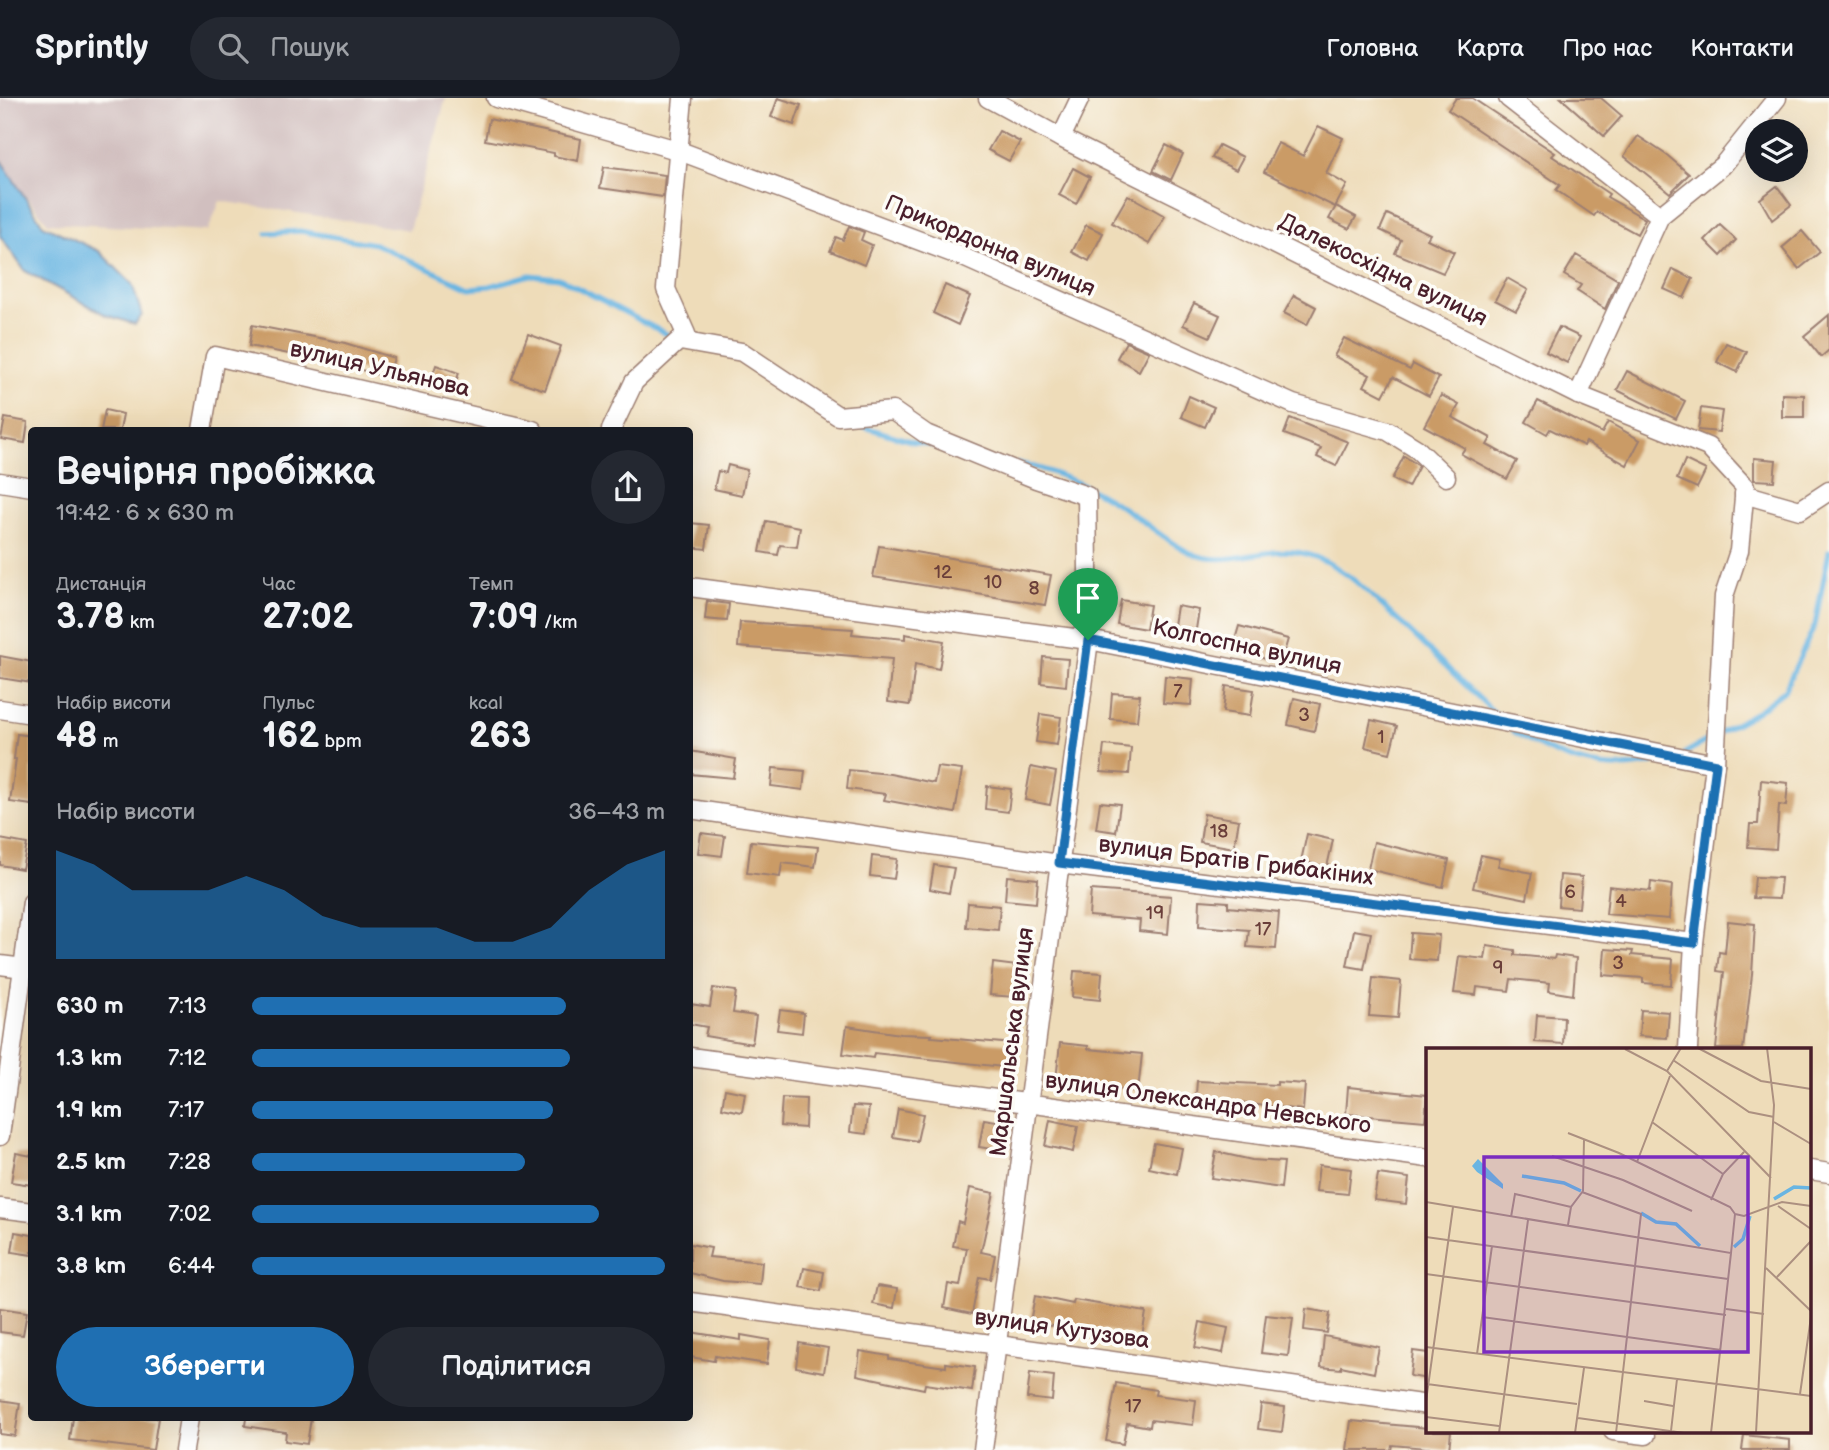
<!DOCTYPE html>
<html lang="uk">
<meta charset="utf-8">
<style>
:root{--surface:#171b24;--page:#242831;--text:#f1f3f6;--muted:#9ea1a6;--line:#363941;--accent:#1f6fb2}
body{margin:0;font-family:"Balsamiq Sans",sans-serif;background:var(--page);color:var(--text);height:100vh;display:flex;flex-direction:column;font-size:26px;white-space:nowrap}
*{box-sizing:border-box;margin:0}
p{font-size:23px;color:var(--muted)}
.icon{flex:none;width:38px;height:38px;fill:none;stroke:currentColor;stroke-width:2;stroke-linecap:round;stroke-linejoin:round}
.map{position:relative;flex:1;overflow:hidden}
.sheet{position:absolute;left:28px;top:329px;width:665px;height:994px;display:flex;flex-direction:column;background:var(--surface);border-radius:7px;box-shadow:0 7px 28px #0002}
.sheet>*{flex:none}
.fabs{position:absolute;left:1745px;top:21px;display:grid;gap:14px}
.fabs a{display:grid;place-items:center;width:63px;height:63px;border-radius:50%;background:var(--surface);box-shadow:0 7px 28px #0002;font-size:35px}
.pin{position:absolute;display:grid;place-items:center;width:60px;height:60px;color:#fff;margin:-72px -30px;border-radius:50% 50% 50% 0;rotate:-45deg;box-shadow:0 0 7px #0007}
.pin .icon{rotate:45deg}
.round{display:grid;place-items:center;flex:none;width:74px;height:74px;border-radius:37px;background:var(--page)}
.head{display:flex;align-items:center;justify-content:space-between;height:119px;padding:0 28px}
h1{font-size:38px;font-weight:600;line-height:52px}
.stats{display:grid;grid-template-columns:repeat(3,1fr);gap:10px;height:119px;padding:7px 28px}
.stats div{display:grid;align-content:center}
.stats b{font-size:35px;font-weight:600}
.stats small{font-size:19px;font-weight:400}
.stats p{font-size:19px}
.chart{height:196px;padding:14px 28px}
.chart p{display:flex;justify-content:space-between}
.chart svg{width:100%;height:126px;margin-top:7px;fill:var(--accent);opacity:.7}
.cta{display:flex;gap:14px;margin-top:auto;padding:14px 28px}
.cta a{flex:1;height:80px;border-radius:42px;background:var(--accent);color:#fff;font-size:28px;font-weight:600;line-height:80px;text-align:center}
.cta a+a{background:var(--page);color:var(--text)}
ul{padding:0 28px;list-style:none;font-size:23px}
li{display:grid;grid-template-columns:112px 84px 1fr;align-items:center;height:52px}
li i{height:18px;border-radius:9px;background:var(--accent)}
header{display:flex;align-items:center;gap:42px;box-sizing:border-box;height:98px;padding:0 35px;background:var(--surface);border-bottom:2px solid var(--line)}
header strong{font-size:33px}
nav{display:flex;gap:38px;margin-inline-start:auto;font-size:24px}
.search{width:490px;height:63px;background:var(--page);display:flex;align-items:center;gap:18px;box-sizing:border-box;padding:0 24px;border-radius:38px;color:var(--muted);font-size:26px}
.map>svg:first-child{display:block}
</style>
<header>
<strong>Sprintly</strong>
<div class="search"><svg class="icon" aria-label="search" viewBox="0 0 24 24"><circle cx="10" cy="10" r="6"/><path d="M15 15l6 6"/></svg>Пошук</div>
<nav><a>Головна</a><a>Карта</a><a>Про нас</a><a>Контакти</a></nav>
</header>
<div class="map">
<svg width="1829" height="1352" viewBox="0 0 1829 1352">
<rect width="100%" height="100%" fill="#fdfcf7"/>
<filter id="ink" filterUnits="userSpaceOnUse"><feTurbulence type="fractalNoise" baseFrequency=".0143" numOctaves="2"/><feDisplacementMap in="SourceGraphic" scale="14" xChannelSelector="R" yChannelSelector="G"/><feConvolveMatrix kernelMatrix="1 2 1 2 8 2 1 2 1" color-interpolation-filters="sRGB"/></filter>
<filter id="wash" filterUnits="userSpaceOnUse"><feTurbulence type="fractalNoise" baseFrequency=".00686" numOctaves="4" result="noise"/><feDisplacementMap in="SourceGraphic" scale="28" xChannelSelector="R" yChannelSelector="G"/><feGaussianBlur stdDeviation="1.57" result="paint"/><feColorMatrix in="noise" values="0 0 0 0 0 0 0 0 0 0 0 0 0 0 0 0 0 1.4 0 .05"/><feComposite in="paint" operator="in"/></filter>
<g filter="url(#wash)">
<rect width="100%" height="100%" fill="#eedcb9"/>
<path fill="#d1bfbf" d="M0,0h446l-37,132 -189,-29 -12,30 -160,-8 -48,-58z"/>
<path fill="#69b5e2" stroke="#5a6a86" stroke-width="2" d="M0,61l43,66 56,26 33,33 10,31 -7,9 -29,-9 -81,-44 -25,-35z"/>
<g fill="none" stroke-linecap="round" stroke-linejoin="round">
<g stroke="#69b5e2" stroke-width="5">
<path d="M267,135l33,-2 75,13 94,44 21,-2 40,-11 29,3 117,61"/>
<path d="M848,324l66,20 22,4"/>
<path d="M1018,365c37,8 70,22 102,43 24,14 46,36 71,47 36,17 77,-10 115,1 34,9 61,37 86,61 35,32 69,67 104,99"/>
<path d="M1513,633c47,29 94,47 149,29"/>
<path d="M1721,634l34,-19 29,-22 31,-66 14,-74"/>
<path d="M1685,655l28,-16"/>
</g>
</g>
<g id="blocks">
<g fill="#ca9b66">
<path d="M778,0l23,7 -7,20 -23,-8z"/>
<path d="M1456,0h16l83,55 -3,3 57,38 -2,3 38,22 -8,15 -40,-22 -3,4 -38,-26 4,-5 -112,-75z"/>
<path d="M1561,0h40l21,18 -18,20z"/>
<path d="M489,21l92,20 -3,22 -24,-5v-3l-69,-13z"/>
<path d="M1318,28l25,12 -17,35 21,12 -12,22 -71,-35 14,-29 25,13z"/>
<path d="M999,33l21,11 -11,19 -21,-11z"/>
<path d="M1638,38l30,20 21,18 -19,19 -46,-37z"/>
<path d="M1166,47l17,9 -12,26 -18,-9z"/>
<path d="M1219,47l24,12 -7,13 -24,-12z"/>
<path d="M604,69l61,8 -2,22 -63,-9z"/>
<path d="M1073,70l17,9 -14,27 -17,-9z"/>
<path d="M1777,88l14,19 -19,15 -12,-21z"/>
<path d="M1128,97l37,21 -16,28 -37,-21z"/>
<path d="M1336,108l20,11 -7,12 -20,-10z"/>
<path d="M1387,116l43,20 -3,5 27,13 -11,21 -48,-20 6,-13 -21,-10z"/>
<path d="M1086,127l17,8 -14,28 -17,-9z"/>
<path d="M1720,127l16,15 -15,16 -16,-16z"/>
<path d="M849,128l15,6 -3,8 11,5 -8,20 -34,-14 6,-14 7,3z"/>
<path d="M1802,133l18,21 -21,17 -17,-21z"/>
<path d="M1576,157l42,25 -13,29 -28,-18 4,-6 -17,-10z"/>
<path d="M1673,171l20,10 -9,19 -20,-9z"/>
<path d="M1507,180l21,12 -12,21 -21,-11z"/>
<path d="M945,187l25,11 -12,29 -25,-12z"/>
<path d="M1294,197l22,12 -9,18 -23,-12z"/>
<path d="M1194,205l26,12 -10,22 -27,-12z"/>
<path d="M1829,217v35l-8,7 -17,-21z"/>
<path d="M252,227l93,18 49,15 -6,20 -40,-12 -99,-20z"/>
<path d="M1559,229l21,10 -13,26 -21,-11z"/>
<path d="M528,236l33,12 -16,44 -33,-11z"/>
<path d="M1344,240l66,32 3,-6 26,14 -10,18 -36,-19 -10,19 -19,-10 6,-11 -36,-19z"/>
<path d="M1126,244l23,10 -10,19 -22,-13z"/>
<path d="M1726,245l21,9 -10,20 -20,-10z"/>
<path d="M436,267l23,8 -7,20 -23,-7z"/>
<path d="M1627,273l58,30 -9,18 -59,-29z"/>
<path d="M1782,296l22,1v22h-22z"/>
<path d="M1441,297l18,10 -7,12 39,21 -4,7 30,16 -10,18 -46,-25 4,-6 -41,-22z"/>
<path d="M1189,298l25,11 -9,20 -24,-10z"/>
<path d="M1538,303l64,32 6,-11 32,18 -13,25 -41,-23 -2,4 -34,-17 -3,5 -21,-12z"/>
<path d="M1701,310l21,3 -3,21 -21,-2z"/>
<path d="M105,312l18,4 -3,16h-19z"/>
<path d="M5,320l23,4 -3,21 -24,-4z"/>
<path d="M1290,320l58,24 -12,24 -19,-9 4,-9 -37,-14z"/>
<path d="M1404,358l15,10 -11,21 -16,-8z"/>
<path d="M1754,360l22,2 -2,21 -20,-1z"/>
<path d="M1685,362l21,10 -9,18 -20,-9z"/>
<path d="M728,367l19,5 -5,25 -28,-6 4,-18 8,2z"/>
<path d="M766,423l34,6 -3,20 -17,-2 -2,10 -18,-3z"/>
<path d="M690,425l19,2 -3,24 -16,-2z"/>
<path d="M879,448l172,29 -6,30 -172,-28z"/>
<path d="M1121,502l29,5 -4,24 -29,-5z"/>
<path d="M707,503l22,3 -2,17 -22,-2z"/>
<path d="M1177,508l22,4 -5,32 -22,-4z"/>
<path d="M740,524l113,7 -1,5 53,5v-5l39,7 -5,28 -24,-5 -5,41 -22,-3 4,-43 -154,-12z"/>
<path d="M1239,528l49,13 -7,24 -49,-13z"/>
<path d="M0,558l32,6v21l-32,-5z"/>
<path d="M1043,559l25,2 -2,27 -25,-3z"/>
<path d="M1165,578l28,3 -2,26 -28,-2z"/>
<path d="M1226,588l28,4 -4,26 -27,-4z"/>
<path d="M1112,595l28,2 -3,26 -27,-2z"/>
<path d="M1294,600l26,6 -6,27 -26,-6z"/>
<path d="M1040,616l21,3 -4,28 -21,-3z"/>
<path d="M1371,622l26,6 -7,27 -25,-6z"/>
<path d="M17,636l15,2v69l-22,-3 6,-43h-2z"/>
<path d="M1104,647l27,3 -2,26 -28,-2z"/>
<path d="M690,653l46,8 -3,19 -43,-4z"/>
<path d="M937,669l25,3 -7,43 -71,-13 2,-6 -39,-5 2,-19 41,4 44,9z"/>
<path d="M1031,669l25,5 -6,33 -25,-5z"/>
<path d="M773,670l32,3 -2,19 -32,-4z"/>
<path d="M1761,682l27,3 -2,23 -7,-1 -3,44 -28,-2 2,-23h8z"/>
<path d="M987,688l24,3 -3,23 -23,-3z"/>
<path d="M1100,704l20,2 -4,28 -20,-3z"/>
<path d="M1204,716l35,6 -5,28 -34,-6z"/>
<path d="M701,735l24,3 -3,20 -24,-3z"/>
<path d="M1307,736l26,6 -6,27 -26,-6z"/>
<path d="M0,741l27,5 -5,25 -22,-4z"/>
<path d="M751,743l67,6 -3,20 -33,-4 -2,14 -33,-4z"/>
<path d="M1374,744l75,18 -6,27 -75,-18z"/>
<path d="M1481,757l19,4 -2,7 34,7 -5,26 -54,-11z"/>
<path d="M872,758l25,3 -3,20 -24,-3z"/>
<path d="M934,767l20,3 -5,25 -19,-4z"/>
<path d="M1560,777l22,2 -3,31 -21,-2z"/>
<path d="M1007,778l31,3 -2,24 -31,-3z"/>
<path d="M1755,779l26,1 -2,21 -26,-1z"/>
<path d="M1651,784l21,3 -3,34 -63,-5 3,-28 41,5z"/>
<path d="M1091,792l80,6 -3,38 -29,-3 1,-11 -51,-4z"/>
<path d="M1200,802l28,2v5l51,5 -3,37 -29,-2 2,-17 -50,-4z"/>
<path d="M968,805l32,3 -2,24 -32,-3z"/>
<path d="M1728,823l27,3 -3,51 -9,74h-27l8,-77 -7,-1 2,-19 6,1z"/>
<path d="M1354,832l17,3 -7,36 -17,-3z"/>
<path d="M1411,835l28,2 -2,26 -28,-2z"/>
<path d="M1487,848l28,4v5l39,4 1,-4 21,3 -3,37 -24,-4 1,-8 -39,-4 -2,12 -32,-4 -1,8 -22,-2 5,-37 26,3z"/>
<path d="M1605,851l28,2 -1,4 41,4 -2,26 -28,-2v-5l-40,-3z"/>
<path d="M993,865l24,3 -3,31 -24,-2z"/>
<path d="M1074,873l28,2 -2,27 -28,-3z"/>
<path d="M1373,880l28,3 -3,37 -29,-2z"/>
<path d="M713,890l23,3 -3,22 23,3 -4,28 -47,-8 2,-9 -17,-3v-20l20,3z"/>
<path d="M780,912l24,3 -2,20 -25,-3z"/>
<path d="M1641,912l28,2 -2,26 -28,-2z"/>
<path d="M1537,917l27,2 -1,27 -28,-2z"/>
<path d="M847,928l53,8 32,1 -1,2 83,7 -2,24 -138,-15 -1,5 -30,-4z"/>
<path d="M1060,945l28,3v3l54,5 -4,37 -28,-3v-3l-54,-5z"/>
<path d="M1197,983l80,4v-3l28,2 -2,26 -80,-9 -1,8 -27,-2z"/>
<path d="M1348,989l79,8 -2,26 -79,-7z"/>
<path d="M725,991l20,4 -3,19 -20,-4z"/>
<path d="M782,1000l24,1 -1,29 -25,-2z"/>
<path d="M853,1008l16,1 -3,27 -16,-2z"/>
<path d="M898,1011l25,5 -6,27 -24,-4z"/>
<path d="M984,1021l25,4 -6,28 -24,-4z"/>
<path d="M1050,1022l28,6 -5,26 -28,-6z"/>
<path d="M1154,1045l28,5 -5,26 -28,-6z"/>
<path d="M1216,1054l36,8 32,2 -3,26 -70,-10z"/>
<path d="M16,1055l16,3v29l-21,-3z"/>
<path d="M1319,1067l32,4 -3,25 -32,-3z"/>
<path d="M1378,1076l31,4 -3,26 -32,-4z"/>
<path d="M970,1090l24,5 -13,59 14,3 -5,24 -11,-2 -7,37 -28,-6 4,-24 12,2 7,-38 -14,-2 5,-25 5,2z"/>
<path d="M15,1134l17,3v20l-20,-3z"/>
<path d="M690,1146l21,4 -2,9 53,5 -2,22 -37,-3 -33,-8z"/>
<path d="M804,1170l20,4 -3,19 -21,-4z"/>
<path d="M877,1188l20,3 -3,19 -21,-4z"/>
<path d="M1035,1198l38,8 1,-4 72,12 -4,25 -44,-8 -1,2 -38,-7 -1,3 -28,-5z"/>
<path d="M0,1210l27,4 -4,23 -23,-3z"/>
<path d="M1306,1211l24,4 -3,20 -23,-3z"/>
<path d="M1266,1217l27,3 -5,38 -27,-3z"/>
<path d="M1200,1224l28,6 -5,25 -28,-5z"/>
<path d="M690,1234l51,8v-5l29,5 -3,24 -52,-8 -1,5 -24,-4z"/>
<path d="M1324,1238l55,11 -5,26 -33,-7v3l-20,-2z"/>
<path d="M799,1245l29,5 -4,24 -28,-5z"/>
<path d="M860,1253l29,5v3l57,8v-4l29,4 -3,24 -47,-7 -1,5 -67,-14z"/>
<path d="M1413,1253l15,2v26l-18,-3z"/>
<path d="M1030,1275l24,3 -2,25 -25,-3z"/>
<path d="M1116,1285l40,7 -1,5 41,5 -3,25 -42,-5 -1,7 -23,-4 -4,21 -17,-3z"/>
<path d="M0,1302l20,3 -5,33 -15,-2z"/>
<path d="M1261,1306l24,3 -3,25 -24,-3z"/>
<path d="M73,1320h85l-5,32 -83,-10z"/>
<path d="M246,1320h65l-4,26 -22,-3 1,-9 -41,-6z"/>
<path d="M1351,1323l77,7v3h23l-2,19 -57,-5 -1,5h-44z"/>
<path d="M1744,1337l46,5v10h-48z"/>
</g>
</g>
</g>
<g filter="url(#ink)">
<use href="#blocks" fill-opacity="0" stroke="#9c7e72" stroke-width="2"/>
<g fill="none" stroke-linecap="round" stroke-linejoin="round">
<g stroke="#9c7e72" stroke-width="21">
<g id="minor">
<path d="M496,0l181,52 286,107 330,147 95,27 29,18 29,28"/>
<path d="M988,0l73,40 517,257 130,52 37,40 -6,64 -15,45 -9,168"/>
<path d="M1508,0l152,118"/>
<path d="M1061,40l19,-40"/>
<path d="M680,243l62,11 96,64 55,-5 33,23 110,45 51,17 2,144 -106,810"/>
<path d="M1578,297l82,-179 63,-51 54,-67"/>
<path d="M202,332l13,-74 318,74"/>
<path d="M611,332l23,-48 52,-48 -20,-45 17,-191"/>
<path d="M0,384l32,5"/>
<path d="M1744,396l56,16 29,-19"/>
<path d="M690,489l399,53 626,124 -21,179 -6,106"/>
<path d="M0,611l32,5"/>
<path d="M690,711l369,55 635,79"/>
<path d="M0,867l32,4"/>
<path d="M690,959l738,101"/>
<path d="M0,1038l32,-234"/>
<path d="M1810,1072l19,3"/>
<path d="M0,1110l32,4"/>
<path d="M690,1204l738,103"/>
<path d="M1613,1333l33,4"/>
<path d="M184,1352l5,-32"/>
</g>
</g>
<use href="#minor" stroke="#fff" stroke-width="18"/>
</g>
</g>
<g fill="none" stroke-linecap="round" stroke-linejoin="round" filter="url(#ink)">
<g stroke="#fff" stroke-width="14">
<path id="route" d="M1088,542l628,124 -22,179 -635,-80z"/>
</g>
<use href="#route" stroke="#1f6fb2" stroke-width="9"/>
</g>
<g text-anchor="middle" dominant-baseline="central" stroke-width="7" stroke-linejoin="round" paint-order="stroke">
<g font-size="19" fill="#6a3e3a">
<text x="943" y="474">12</text>
<text x="993" y="484">10</text>
<text x="1034" y="490">8</text>
<text x="1178" y="593">7</text>
<text x="1304" y="617">3</text>
<text x="1381" y="639">1</text>
<text x="1219" y="733">18</text>
<text x="1570" y="794">6</text>
<text x="1621" y="803">4</text>
<text x="1155" y="815">19</text>
<text x="1263" y="831">17</text>
<text x="1618" y="865">3</text>
<text x="1498" y="870">9</text>
<text x="1133" y="1308">17</text>
</g>
<g font-size="23" fill="#4a1f2b" stroke="#fdfcf7">
<text transform="translate(990 148) rotate(23)">Прикордонна вулиця</text>
<text transform="translate(1383 172) rotate(26)">Далекосхідна вулиця</text>
<text transform="translate(380 271) rotate(13)">вулиця Ульянова</text>
<text transform="translate(1247 549) rotate(12)">Колгоспна вулиця</text>
<text transform="translate(1236 763) rotate(7)">вулиця Братів Грибакіних</text>
<text transform="translate(1012 944) rotate(-83)">Маршальська вулиця</text>
<text transform="translate(1208 1005) rotate(8)">вулиця Олександра Невського</text>
<text transform="translate(1062 1231) rotate(8)">вулиця Кутузова</text>
</g>
</g>
<g transform="translate(1426 950)">
<rect width="385" height="385" fill="#eedcb9"/>
<path d="M52,111l25,25v5l-26,-17 -5,-6z" fill="#69b5e2"/>
<path fill="none" stroke="#69b5e2" stroke-width="3.5" d="M96,128l42,7 17,8M348,151l20,-12 17,1M215,165l15,9 20,2 24,22M308,199l9,-8 7,-23"/>
<path fill="none" stroke="#ac9080" stroke-width="2" d="M272,0l63,33 50,8M199,1l42,22 104,107M247,12l76,52 25,5M241,23l14,-23M226,74l71,52M348,74l37,22M142,85l51,20 111,54 5,7M126,108l71,24 69,31M211,114l33,-86M156,144l59,22 -25,219M285,152l12,-26 21,-22M0,154l305,51 -20,180M352,158l33,23M309,166l9,2 38,-14 29,4M85,169l4,-23 56,13M142,177l3,-18 12,-16 1,-52M0,189l302,42M305,205l4,-39M340,220l45,43M0,226l300,41M351,229l34,-36M300,261l38,5M56,269l239,33M0,299l385,49M51,306l15,-108M1,336l150,20M374,346l11,-77M0,353l27,-194M218,353l29,5M0,369l73,9M152,370l106,15M245,383l6,-52M73,385l29,-213M149,385l9,-65M330,385l18,-328 -7,-57"/>
<path fill="#7b2cbf" fill-opacity="0.15" stroke="#7b2cbf" stroke-width="3.5" d="M58,109h264v195h-264z"/>
<rect width="385" height="385" fill="none" stroke="#4a1f2b" stroke-width="3.5"/>
</g>
</svg>
<div class="fabs">
<a><svg class="icon" aria-label="layers" viewBox="0 0 24 24"><path d="M12 4l9 5-9 5-9-5zM3 14l9 5 9-5"/></svg></a>
</div>
<div class="pin" style="left:1088px;top:542px;background:#1e9e55"><svg class="icon" aria-label="arrive" viewBox="0 0 24 24"><path d="M6 21V4h12l-3 4 3 4H6"/></svg></div>
<section class="sheet">
<div class="head"><div><h1>Вечірня пробіжка</h1><p>19:42 · 6 × 630 m</p></div><a class="round"><svg class="icon" aria-label="share" viewBox="0 0 24 24"><path d="M12 15V3M7 8l5-5 5 5M5 13v7h14v-7"/></svg></a></div>
<div class="stats">
<div><p>Дистанція</p><b>3.78<small> km</small></b></div>
<div><p>Час</p><b>27:02</b></div>
<div><p>Темп</p><b>7:09<small> /km</small></b></div>
</div>
<div class="stats">
<div><p>Набір висоти</p><b>48<small> m</small></b></div>
<div><p>Пульс</p><b>162<small> bpm</small></b></div>
<div><p>kcal</p><b>263</b></div>
</div>
<div class="chart"><p><span>Набір висоти</span>36–43 m</p>
<svg viewBox="0 0 160 44" preserveAspectRatio="none"><path d="M0 44V6L10 11L20 20L30 20L40 20L50 15L60 20L70 29L80 33L90 33L100 33L110 38L120 38L130 33L140 20L150 11L160 6V44z"/></svg>
</div>
<ul>
<li><b>630 m</b>7:13<i style="width:76%"></i></li>
<li><b>1.3 km</b>7:12<i style="width:77%"></i></li>
<li><b>1.9 km</b>7:17<i style="width:73%"></i></li>
<li><b>2.5 km</b>7:28<i style="width:66%"></i></li>
<li><b>3.1 km</b>7:02<i style="width:84%"></i></li>
<li><b>3.8 km</b>6:44<i style="width:100%"></i></li>
</ul>
<div class="cta"><a>Зберегти</a><a>Поділитися</a></div>
</section>
</div>
